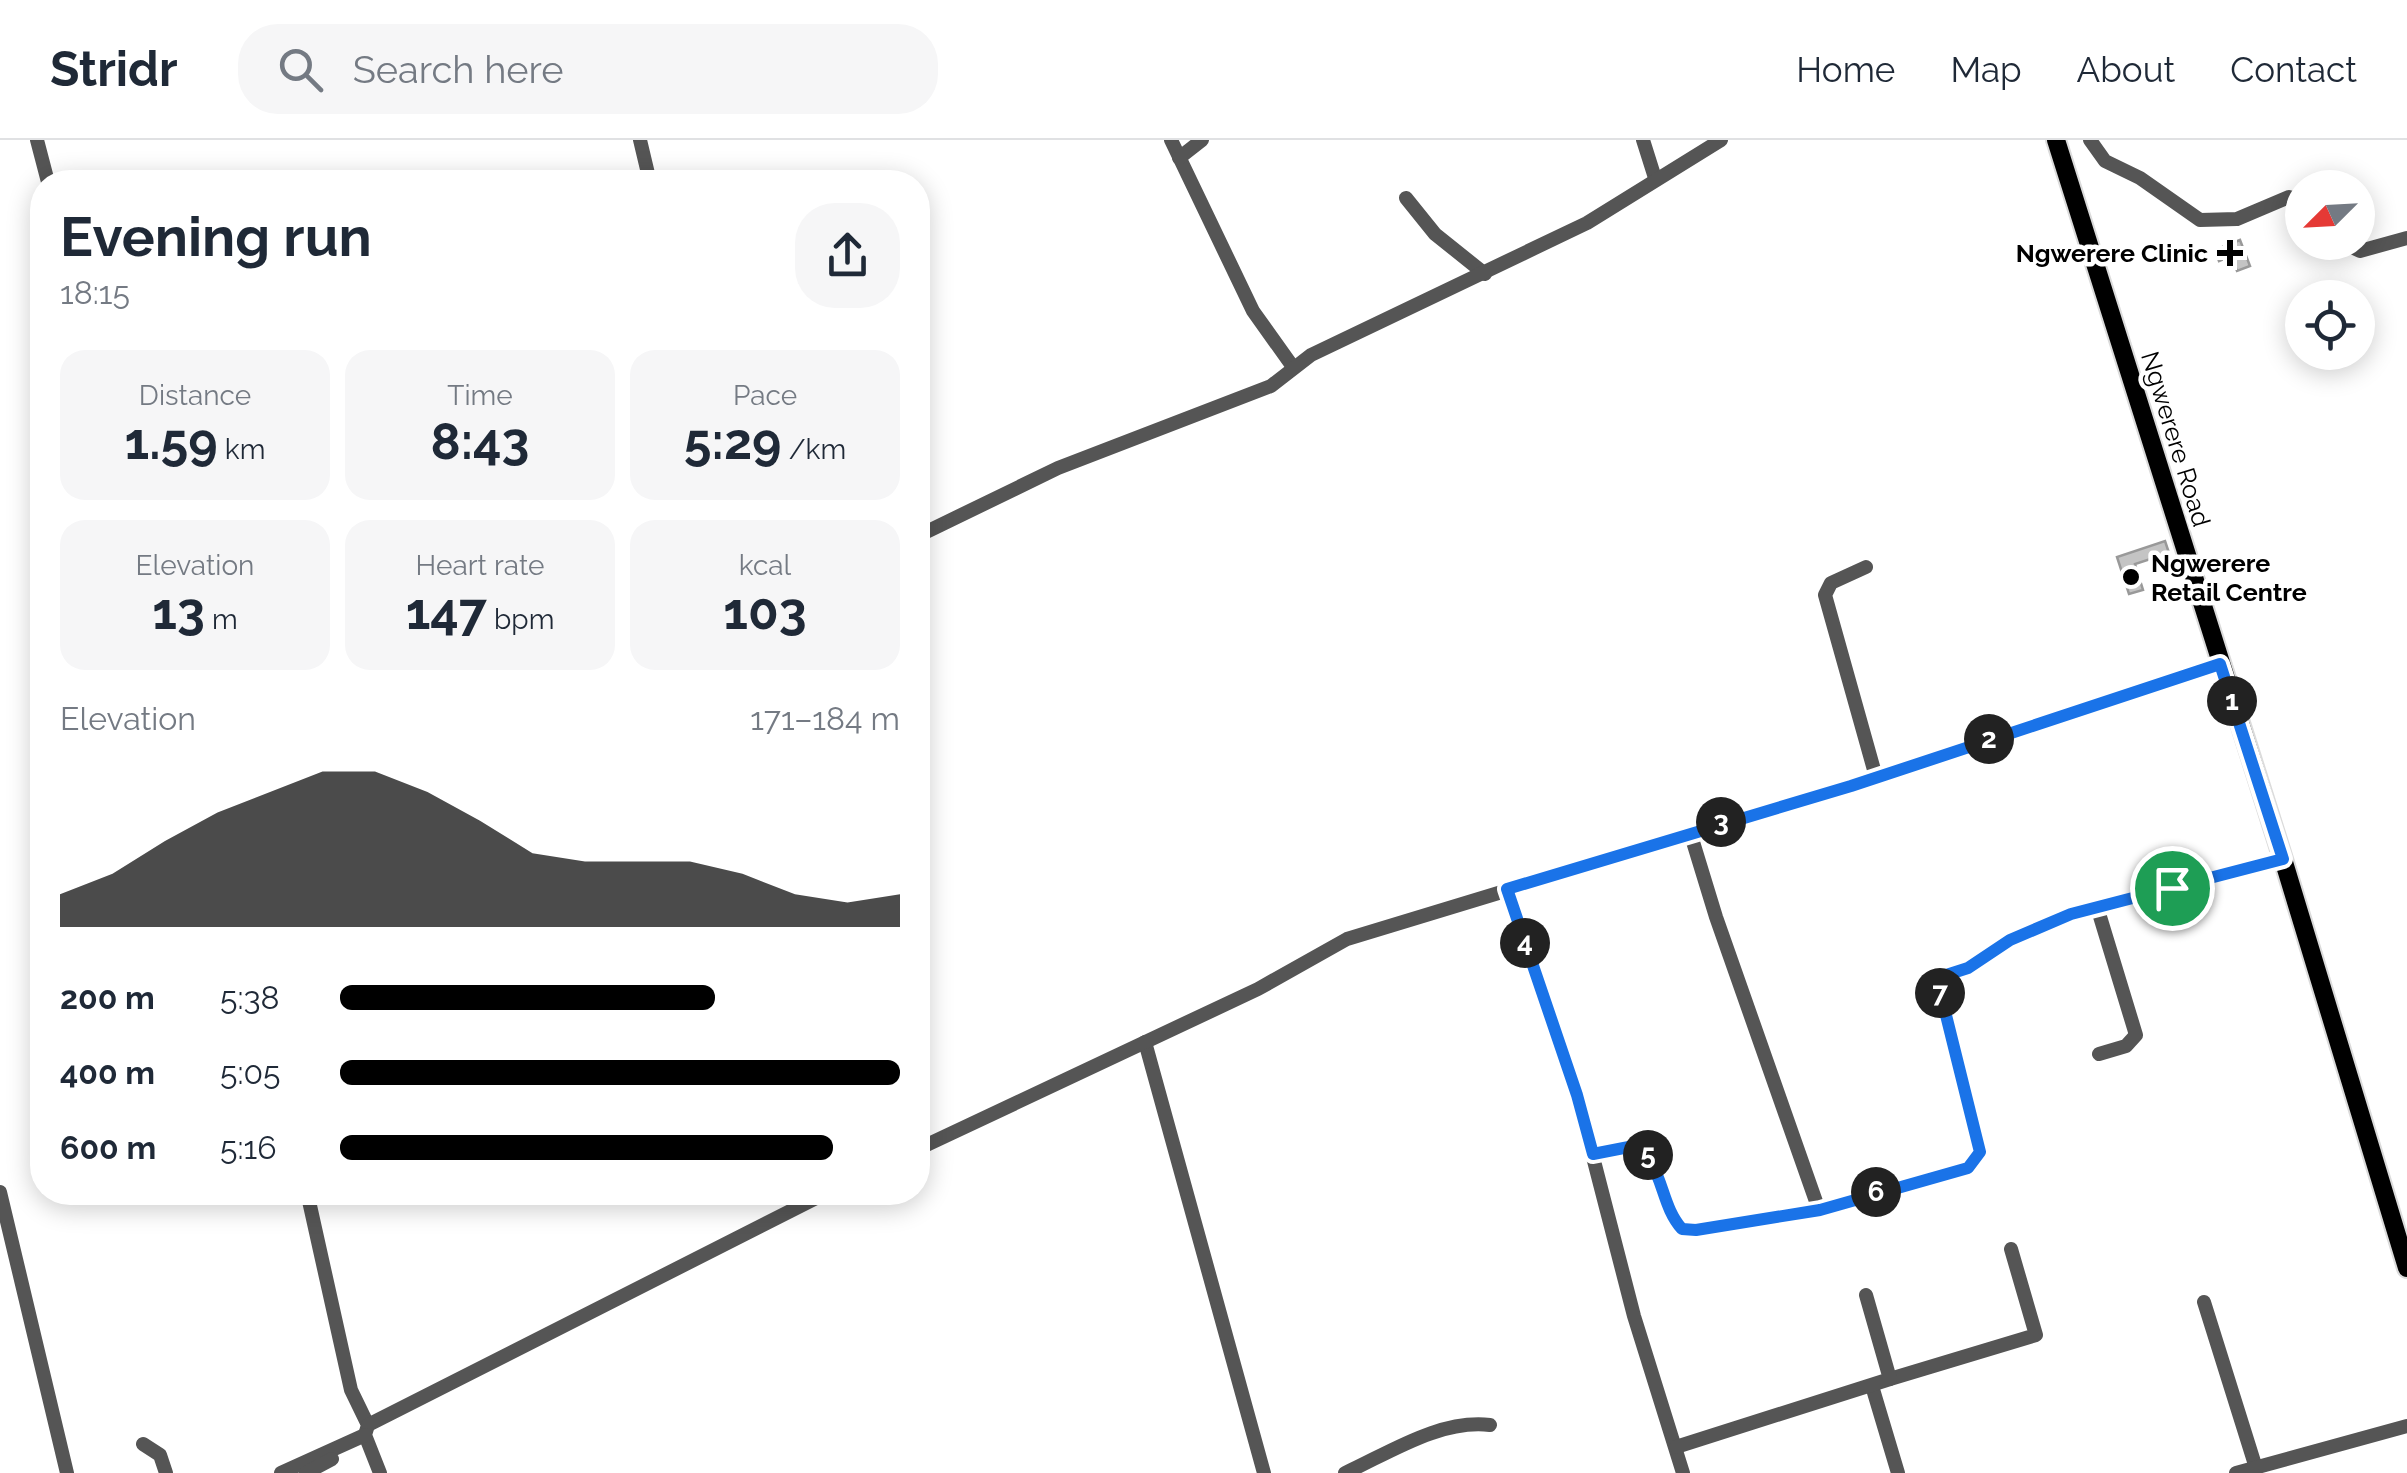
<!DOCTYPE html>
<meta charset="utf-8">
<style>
:root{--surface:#fff;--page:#f6f6f7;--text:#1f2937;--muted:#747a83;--line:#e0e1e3;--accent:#000}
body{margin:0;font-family:Raleway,sans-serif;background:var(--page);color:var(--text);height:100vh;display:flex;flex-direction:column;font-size:38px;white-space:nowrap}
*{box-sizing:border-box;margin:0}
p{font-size:32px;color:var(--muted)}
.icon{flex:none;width:55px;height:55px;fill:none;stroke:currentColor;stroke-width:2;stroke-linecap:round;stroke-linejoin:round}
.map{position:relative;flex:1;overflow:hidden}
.panel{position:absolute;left:30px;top:30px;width:900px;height:1035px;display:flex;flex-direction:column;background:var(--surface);border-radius:40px;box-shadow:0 5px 25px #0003}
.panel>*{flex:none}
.needle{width:65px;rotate:246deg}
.tools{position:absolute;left:2285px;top:30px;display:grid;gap:20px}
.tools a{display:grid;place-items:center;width:90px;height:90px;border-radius:50%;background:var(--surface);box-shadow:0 5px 25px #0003;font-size:50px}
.pin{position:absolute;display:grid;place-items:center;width:85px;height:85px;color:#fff;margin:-42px;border:5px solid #fff;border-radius:50%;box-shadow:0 2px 10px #0007}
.km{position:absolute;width:50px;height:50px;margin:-25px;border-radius:50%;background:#222;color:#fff;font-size:28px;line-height:50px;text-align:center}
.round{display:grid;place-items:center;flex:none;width:105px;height:105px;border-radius:40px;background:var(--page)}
.summary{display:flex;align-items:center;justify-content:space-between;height:170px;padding:0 30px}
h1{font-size:55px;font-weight:700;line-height:75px}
.figures{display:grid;grid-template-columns:repeat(3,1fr);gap:15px;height:170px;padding:10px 30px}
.figures div{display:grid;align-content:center;border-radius:25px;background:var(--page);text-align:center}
.figures b{font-size:50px;font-weight:700}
.figures small{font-size:28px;font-weight:400}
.figures p{font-size:28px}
.chart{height:280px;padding:20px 30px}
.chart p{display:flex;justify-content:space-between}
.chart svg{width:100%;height:180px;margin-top:10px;fill:var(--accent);opacity:.7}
ul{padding:0 30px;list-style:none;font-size:32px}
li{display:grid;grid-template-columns:160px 120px 1fr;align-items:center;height:75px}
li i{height:25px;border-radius:12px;background:var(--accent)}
header{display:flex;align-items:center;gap:60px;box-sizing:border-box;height:140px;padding:0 50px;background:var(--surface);border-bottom:2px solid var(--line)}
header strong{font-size:48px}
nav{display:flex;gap:55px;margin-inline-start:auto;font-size:35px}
.search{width:700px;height:90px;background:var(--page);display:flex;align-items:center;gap:25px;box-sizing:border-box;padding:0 35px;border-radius:40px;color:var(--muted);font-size:38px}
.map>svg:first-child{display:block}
</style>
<header>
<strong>Stridr</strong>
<div class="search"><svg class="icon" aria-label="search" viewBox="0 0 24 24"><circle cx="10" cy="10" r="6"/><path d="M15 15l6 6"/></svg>Search here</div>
<nav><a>Home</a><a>Map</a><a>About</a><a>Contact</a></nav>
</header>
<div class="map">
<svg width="2407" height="1333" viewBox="0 0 2407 1333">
<rect width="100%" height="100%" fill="#fff"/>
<g fill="#c4c4c4" stroke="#999" stroke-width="2.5">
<path d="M2240,100l10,26 -13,5 -6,-15 -12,5 -4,-11z"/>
<path d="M2165,401l4,12 -34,11 8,26 -14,4 -12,-37z"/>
</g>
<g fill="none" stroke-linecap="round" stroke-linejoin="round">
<g stroke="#dbdbdb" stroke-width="22">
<path id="major" d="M2056,0l227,719 124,409"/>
</g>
<g stroke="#555" stroke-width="14">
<path d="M37,0l11,42"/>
<path d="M640,0l10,42"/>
<path d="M1171,0l82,171 40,56"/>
<path d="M1643,0l12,38"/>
<path d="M2090,0l15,21 35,17 60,42 37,-1 52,-22 13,3"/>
<path d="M1179,18l23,-18"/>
<path d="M1406,58l29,36 50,40"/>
<path d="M2341,102l19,9 47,-13"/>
<path d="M918,396l140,-68 213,-82 40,-31 276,-132 134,-83"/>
<path d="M1866,427l-35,16 -6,12 51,182"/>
<path d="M1690,692l26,85 103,293"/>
<path d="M1507,749l70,206 57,221 49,157"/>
<path d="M2094,768l4,2 38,125 -10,11 -27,8"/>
<path d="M1145,902l119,431"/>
<path d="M918,1009l340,-160 89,-50 504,-153 369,-121"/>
<path d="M1593,1014l41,-8c30,18 25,58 48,83l14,2 123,-21 150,-43 11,-15 -39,-153 -1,-22 28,-9 42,-28 61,-25 212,-56"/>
<path d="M0,1052l67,281"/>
<path d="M307,1052l44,198 17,35 -3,10 15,38"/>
<path d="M2204,1162l52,166"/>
<path d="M1890,1239l146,-44 -25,-86"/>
<path d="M1872,1246l26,87"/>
<path d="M368,1285l460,-233"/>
<path d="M143,1304l17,11 6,18"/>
<path d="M1676,1307l214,-68 -24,-84"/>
<path d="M281,1333l84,-38"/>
<path d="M306,1333l26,-14"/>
<path d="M1345,1333c44,-20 95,-54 145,-48"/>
<path d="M2236,1333l171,-47"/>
</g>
<use href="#major" stroke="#000" stroke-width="18"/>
</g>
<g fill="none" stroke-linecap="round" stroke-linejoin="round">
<g stroke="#fff" stroke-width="20">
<path id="route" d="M2220,524l63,195 -212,55 -61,26 -42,28 -28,9 2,22 38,153 -12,16 -148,42 -124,20 -14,-1c-23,-25 -18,-66 -48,-83l-41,8 -16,-59 -70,-206 344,-103z"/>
</g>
<use href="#route" stroke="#1a73e8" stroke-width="12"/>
</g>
<g fill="#000" stroke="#fff" stroke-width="4">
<path d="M2225 98h10v10h10v10h-10v10h-10v-10h-10v-10h10z"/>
<circle cx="2131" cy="437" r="10"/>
</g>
<g text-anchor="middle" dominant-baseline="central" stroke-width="9" stroke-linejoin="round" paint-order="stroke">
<g font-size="25" font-weight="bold" fill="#000" stroke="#fff" text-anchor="end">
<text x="2208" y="113">Ngwerere Clinic</text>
<text x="2151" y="423" text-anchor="start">Ngwerere<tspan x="2151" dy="29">Retail Centre</tspan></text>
</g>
<g font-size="25" fill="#000" stroke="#fff">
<text transform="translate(2176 299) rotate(73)">Ngwerere Road</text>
</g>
</g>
</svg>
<div class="tools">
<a><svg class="needle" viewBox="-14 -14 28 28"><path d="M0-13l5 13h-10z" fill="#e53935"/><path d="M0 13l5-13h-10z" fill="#747a83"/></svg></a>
<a><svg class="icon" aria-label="locate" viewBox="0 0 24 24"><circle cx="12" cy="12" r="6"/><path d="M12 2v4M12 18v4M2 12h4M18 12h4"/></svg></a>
</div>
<div class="pin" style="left:2172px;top:748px;background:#1e9e55"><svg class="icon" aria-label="arrive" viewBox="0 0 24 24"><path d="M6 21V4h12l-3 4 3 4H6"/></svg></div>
<b class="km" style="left:2232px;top:561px">1</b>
<b class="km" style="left:1989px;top:599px">2</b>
<b class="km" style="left:1721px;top:682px">3</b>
<b class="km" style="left:1525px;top:803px">4</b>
<b class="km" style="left:1648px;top:1015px">5</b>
<b class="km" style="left:1876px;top:1052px">6</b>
<b class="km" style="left:1940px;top:853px">7</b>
<section class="panel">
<div class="summary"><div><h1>Evening run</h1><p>18:15</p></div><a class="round"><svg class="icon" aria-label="share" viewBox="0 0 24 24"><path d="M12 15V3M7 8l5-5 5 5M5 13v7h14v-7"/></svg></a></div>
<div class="figures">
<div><p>Distance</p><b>1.59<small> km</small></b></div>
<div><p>Time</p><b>8:43</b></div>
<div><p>Pace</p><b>5:29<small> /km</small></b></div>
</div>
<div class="figures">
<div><p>Elevation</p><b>13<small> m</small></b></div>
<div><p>Heart rate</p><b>147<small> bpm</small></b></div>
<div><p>kcal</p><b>103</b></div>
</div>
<div class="chart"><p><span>Elevation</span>171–184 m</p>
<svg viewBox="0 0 160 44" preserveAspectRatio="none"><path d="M0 44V36L10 31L20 23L30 16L40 11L50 6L60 6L70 11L80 18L90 26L100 28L110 28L120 28L130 31L140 36L150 38L160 36V44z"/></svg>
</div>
<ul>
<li><b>200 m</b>5:38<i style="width:67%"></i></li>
<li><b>400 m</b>5:05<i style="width:100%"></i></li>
<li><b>600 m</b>5:16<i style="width:88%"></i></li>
</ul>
</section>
</div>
